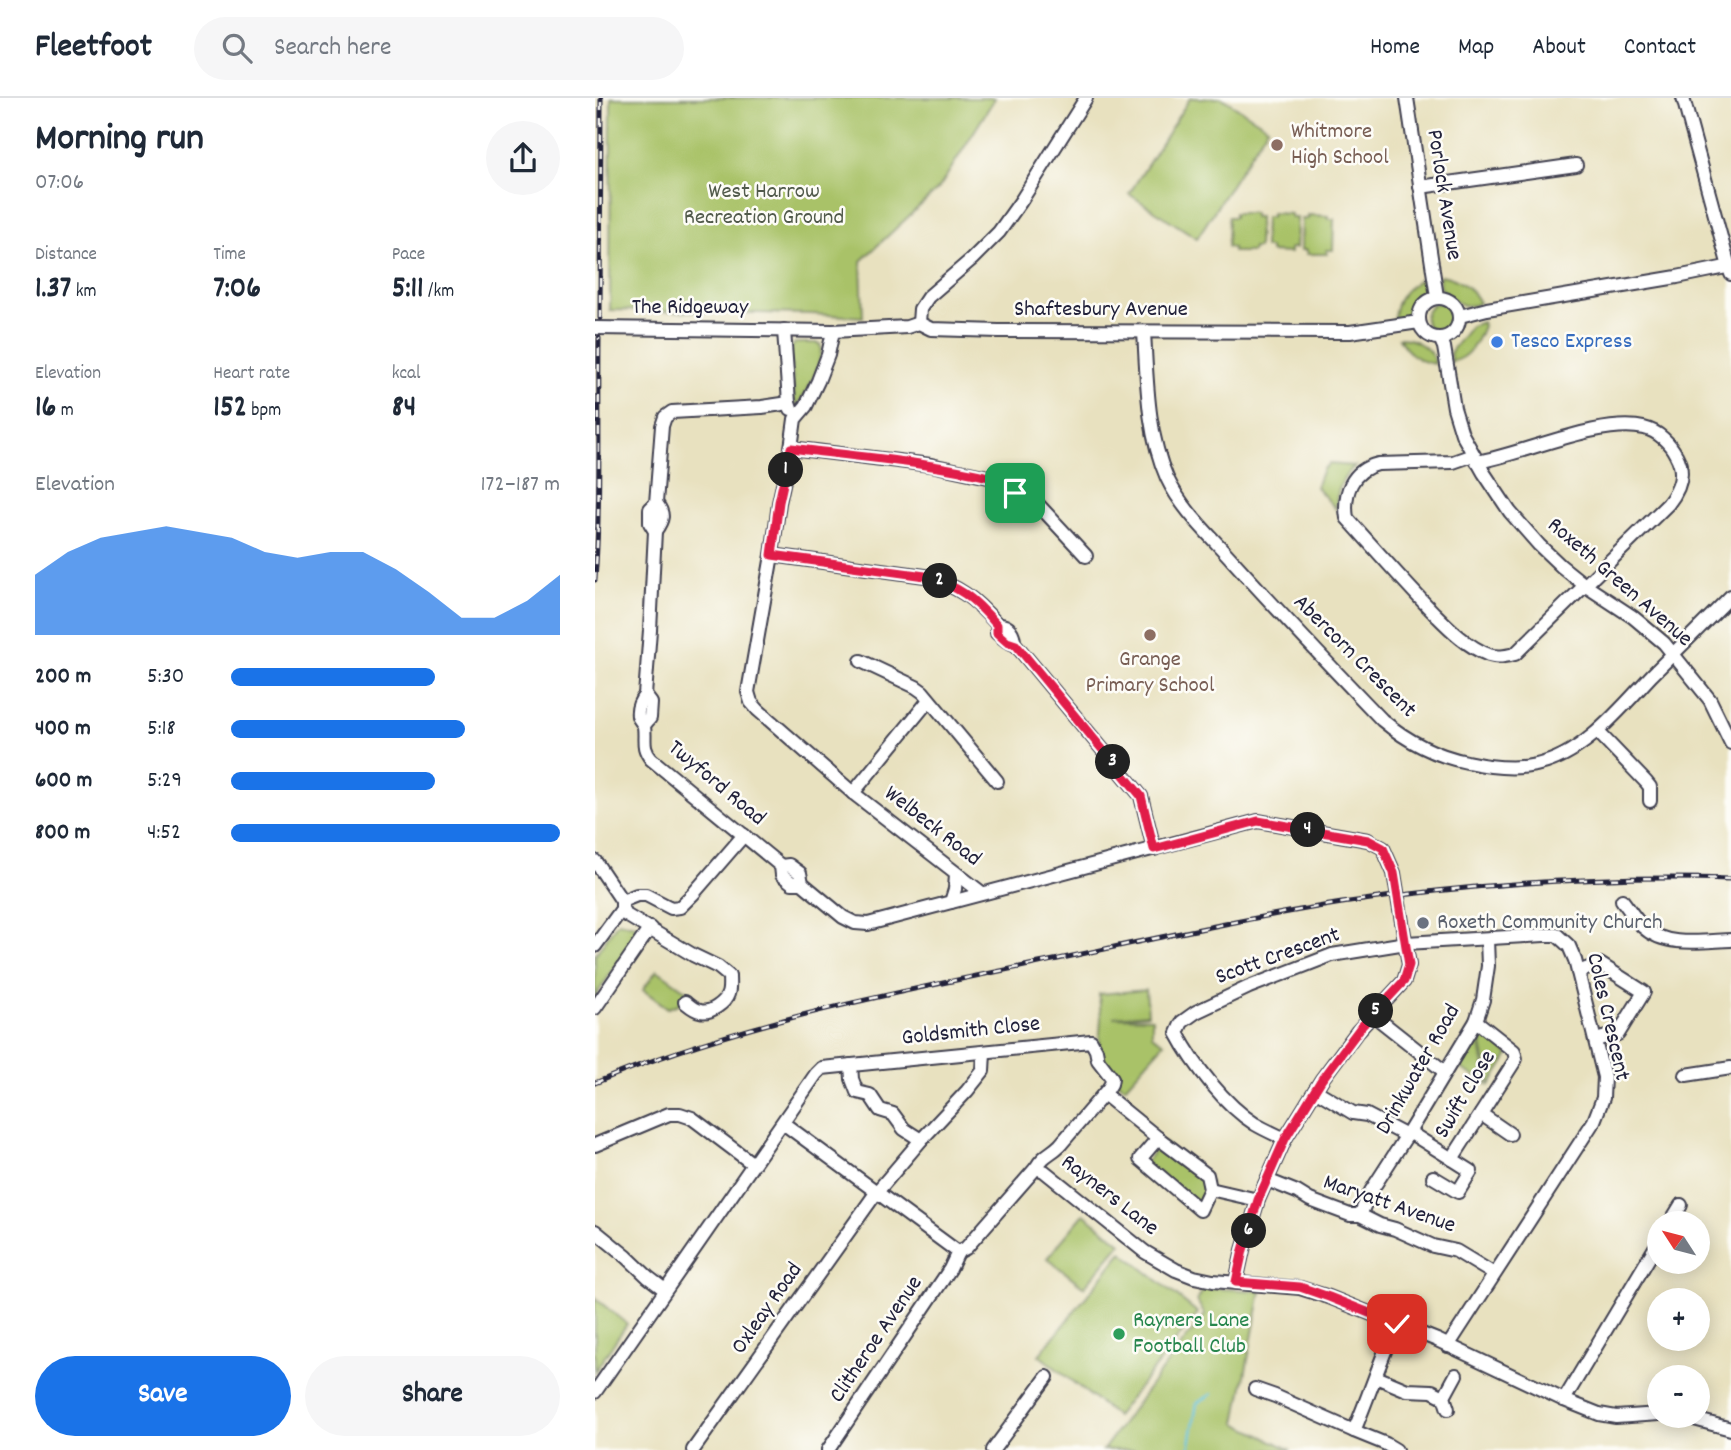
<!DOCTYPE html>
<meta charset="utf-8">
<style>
:root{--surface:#fff;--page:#f6f6f7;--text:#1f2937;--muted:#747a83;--line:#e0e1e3;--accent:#1a73e8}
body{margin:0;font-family:Dekko,sans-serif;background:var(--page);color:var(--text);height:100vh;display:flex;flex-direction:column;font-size:26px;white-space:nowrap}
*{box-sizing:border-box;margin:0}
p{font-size:23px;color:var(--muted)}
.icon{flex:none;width:38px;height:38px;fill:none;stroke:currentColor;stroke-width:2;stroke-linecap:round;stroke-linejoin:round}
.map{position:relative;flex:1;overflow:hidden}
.panel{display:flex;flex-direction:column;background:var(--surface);width:595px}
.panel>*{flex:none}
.needle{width:46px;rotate:306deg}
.tools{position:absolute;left:1052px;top:1113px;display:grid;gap:14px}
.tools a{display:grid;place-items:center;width:63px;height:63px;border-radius:50%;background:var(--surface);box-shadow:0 4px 18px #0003;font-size:35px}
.pin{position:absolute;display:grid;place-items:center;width:60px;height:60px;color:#fff;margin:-30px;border-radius:14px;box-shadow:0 4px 10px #0006}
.km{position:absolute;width:35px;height:35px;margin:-18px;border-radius:50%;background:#222;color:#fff;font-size:19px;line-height:35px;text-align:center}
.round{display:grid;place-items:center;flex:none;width:74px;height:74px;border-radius:37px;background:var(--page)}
.headline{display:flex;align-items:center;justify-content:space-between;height:119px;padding:0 35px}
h1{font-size:38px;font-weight:700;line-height:52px}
.stats{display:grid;grid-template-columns:repeat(3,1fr);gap:10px;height:119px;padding:7px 35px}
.stats div{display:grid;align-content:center}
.stats b{font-size:30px;font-weight:700}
.stats small{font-size:19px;font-weight:400}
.stats p{font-size:19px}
.chart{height:196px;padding:14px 35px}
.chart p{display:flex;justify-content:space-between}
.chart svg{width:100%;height:126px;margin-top:7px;fill:var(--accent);opacity:.7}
.cta{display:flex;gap:14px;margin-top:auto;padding:14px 35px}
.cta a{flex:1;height:80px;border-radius:42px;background:var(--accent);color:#fff;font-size:28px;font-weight:700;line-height:80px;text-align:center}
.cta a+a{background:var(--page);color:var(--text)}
ul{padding:0 35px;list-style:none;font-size:23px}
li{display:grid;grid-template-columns:112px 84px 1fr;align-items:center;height:52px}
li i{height:18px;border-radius:9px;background:var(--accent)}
header{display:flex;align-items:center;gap:42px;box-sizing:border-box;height:98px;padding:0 35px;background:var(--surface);border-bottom:2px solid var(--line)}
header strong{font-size:33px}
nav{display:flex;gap:38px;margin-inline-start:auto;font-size:24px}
.search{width:490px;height:63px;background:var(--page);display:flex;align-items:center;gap:18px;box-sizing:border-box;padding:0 24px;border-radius:38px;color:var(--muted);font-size:26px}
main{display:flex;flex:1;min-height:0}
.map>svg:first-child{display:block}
</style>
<header>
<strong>Fleetfoot</strong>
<div class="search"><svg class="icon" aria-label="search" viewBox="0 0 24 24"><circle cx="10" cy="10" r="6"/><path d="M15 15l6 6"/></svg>Search here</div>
<nav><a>Home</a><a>Map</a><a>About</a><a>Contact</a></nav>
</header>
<main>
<section class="panel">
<div class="headline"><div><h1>Morning run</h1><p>07:06</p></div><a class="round"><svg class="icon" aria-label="share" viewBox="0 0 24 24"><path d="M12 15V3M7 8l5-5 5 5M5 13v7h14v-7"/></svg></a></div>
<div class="stats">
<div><p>Distance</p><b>1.37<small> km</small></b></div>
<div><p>Time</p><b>7:06</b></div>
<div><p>Pace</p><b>5:11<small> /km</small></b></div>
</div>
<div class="stats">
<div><p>Elevation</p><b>16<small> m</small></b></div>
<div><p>Heart rate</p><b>152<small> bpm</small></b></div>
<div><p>kcal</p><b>84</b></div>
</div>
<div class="chart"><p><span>Elevation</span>172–187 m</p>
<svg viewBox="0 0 160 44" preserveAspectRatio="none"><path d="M0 44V23L10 15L20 10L30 8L40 6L50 8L60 10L70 15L80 17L90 15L100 15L110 21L120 29L130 38L140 38L150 32L160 23V44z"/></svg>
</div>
<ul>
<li><b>200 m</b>5:30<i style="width:62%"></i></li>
<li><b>400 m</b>5:18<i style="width:71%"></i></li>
<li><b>600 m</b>5:29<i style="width:62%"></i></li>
<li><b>800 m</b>4:52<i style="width:100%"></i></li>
</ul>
<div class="cta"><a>Save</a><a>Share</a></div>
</section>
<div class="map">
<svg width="1136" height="1352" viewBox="0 0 1136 1352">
<rect width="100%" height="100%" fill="#fdfcf7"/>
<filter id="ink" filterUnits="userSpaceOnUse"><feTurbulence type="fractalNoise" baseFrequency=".0143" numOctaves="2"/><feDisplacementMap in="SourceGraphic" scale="14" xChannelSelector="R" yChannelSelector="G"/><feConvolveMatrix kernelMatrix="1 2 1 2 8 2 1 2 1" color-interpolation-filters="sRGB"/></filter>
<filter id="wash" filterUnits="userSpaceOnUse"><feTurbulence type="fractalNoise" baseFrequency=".00686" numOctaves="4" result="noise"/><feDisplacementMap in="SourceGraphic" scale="28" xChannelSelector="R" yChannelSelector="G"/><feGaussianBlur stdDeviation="1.57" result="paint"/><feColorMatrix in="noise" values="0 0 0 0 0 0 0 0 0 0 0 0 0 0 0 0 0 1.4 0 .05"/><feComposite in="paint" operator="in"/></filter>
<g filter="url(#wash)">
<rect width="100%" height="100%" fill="#e8e1bf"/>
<g fill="#a9c268" stroke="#667252" stroke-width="2">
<path d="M16,0h384l-56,90 -78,73 2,56 -52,-3 -201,-4z"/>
<path d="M595,0h32l46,29 -71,111 -68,-44z"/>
<path d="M639,115h20v4h5l-1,31h-5l-1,4h-19v-4l-6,-1 1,-30h6z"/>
<path d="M676,115l20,1v4h6l-1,30h-6v5l-20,-1v-4h-6l1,-31h6z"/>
<path d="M713,117l20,1v3h6l-1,31h-6v4h-20v-4h-6l1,-31h6z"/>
<path d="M846,177c17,3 31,13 38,28 -15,9 -29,-5 -39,-16l-1,-10z"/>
<path d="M826,181l2,9 -1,4 -17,24 -9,4 -2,-2c1,-18 11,-30 27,-39z"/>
<circle cx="845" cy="220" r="15"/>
<path d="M887,224l1,4c-6,16 -14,32 -32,36l-1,-9 2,-3 19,-24z"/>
<path d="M804,240c16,0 33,10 36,26 -15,-1 -30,-13 -36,-26z"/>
<path d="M200,245h21l4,1c5,15 -13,50 -23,61l-2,-1 -5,-55z"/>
<path d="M734,366l26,2c-13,11 -19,26 -19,43l-20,-22 7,-18z"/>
<path d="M25,824l15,3 4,6 -44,66v-42l22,-32z"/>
<path d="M62,872l31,22 -7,11 -13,5 -25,-18z"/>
<path d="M551,892l2,24 -35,3 39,1v17l12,8 -39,44 -13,-9 -14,-18 3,-42 -2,-24z"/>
<path d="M882,929l10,57 -28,-17 11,-16 -6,-4z"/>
<path d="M884,931l30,26 -19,30z"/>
<path d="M567,1043l48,42 -11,20 -54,-40z"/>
<path d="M489,1116l37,29 -37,44 -37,-29z"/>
<path d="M527,1154l76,61 -82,103 -77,-61z"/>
<path d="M609,1190l57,3 -25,132 55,27h-188l58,-79 44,-56 -8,-14z"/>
<path d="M0,1200l32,26 -32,47z"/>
</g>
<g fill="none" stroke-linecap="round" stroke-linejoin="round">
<path stroke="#58bfd6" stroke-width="2.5" d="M594,1352l8,-47 15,-9"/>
</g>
</g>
<g filter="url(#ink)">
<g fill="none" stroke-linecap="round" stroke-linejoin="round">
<g stroke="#403f4f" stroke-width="16">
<g id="minor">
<path d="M812,0l30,199"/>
<path d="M1088,0l48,176"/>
<path d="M825,89l156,-22"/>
<circle cx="844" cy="220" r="20"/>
<path d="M865,218l27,-7 190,-32 54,-11"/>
<path d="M324,225l1,-14 8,-12 44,-38 27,-27 22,-31 65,-103"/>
<path d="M0,230l238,3 74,-4 12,-4 12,6 68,2 351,1 69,-10"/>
<path d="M189,232l5,73 2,6"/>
<path d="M238,233l-5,24 -10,26 -12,25 -11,13 -4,29 -12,55 -7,52 -24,137 3,10 7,8 95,83 129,100"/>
<path d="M549,234c3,48 3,101 23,146 15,32 43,57 66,83 49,54 99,107 149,159 25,21 54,36 85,42 23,5 46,8 69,3 48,-10 84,-56 116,-90 26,-26 53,-53 79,-79"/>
<path d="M845,240l4,9 10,61 8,26 22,39 26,39 29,33 22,21 25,20 47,31 31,26 46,57 21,43"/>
<path d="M194,305l-27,4 -90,5 -7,5 -3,9 -6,77 -6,6v14l5,8 -5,99 -5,65c-5,6 -8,13 -7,21 1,4 5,7 6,10 2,15 -3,20 7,33l130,107 1,9 10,8h10l41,34 12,6 13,1 390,-103 110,19 15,8 11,25 15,92 -5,16 -47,51 -35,47 -37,60 -27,61 -15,50 -7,32"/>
<path d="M196,350l140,17 62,13 6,-3 8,1 8,4 6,12 12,7 53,57"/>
<path d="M878,357l-20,7 -75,2c-26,6 -35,29 -31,54 28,31 56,63 85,93 16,16 35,36 57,44 9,3 17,1 26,-1l153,-150c12,-15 18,-31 8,-49 -6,-12 -18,-24 -32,-27 -44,-10 -120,26 -167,34"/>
<path d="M398,380c5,11 17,17 28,14"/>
<path d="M60,433c8,-11 10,-17 1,-28"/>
<path d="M177,457l153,21c35,11 48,21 73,49l-1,8 10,8 9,4 125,151 13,53"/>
<path d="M403,527c11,-1 16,8 16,18"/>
<path d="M266,563l55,26 7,5 74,89"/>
<path d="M49,627l6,-7 1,-15 -6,-8"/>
<path d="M1003,634l48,50 4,5v14"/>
<path d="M258,695l76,-93"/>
<path d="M0,763l27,40"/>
<path d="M186,768l8,-1 11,8 2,10"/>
<path d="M1027,802c7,9 13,19 21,27 22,21 60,14 88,13"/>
<path d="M356,804l4,-13 1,-15"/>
<path d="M0,848l27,-37"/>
<path d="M983,874l22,-8 44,28 -26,42 -23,6"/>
<path d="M90,904c5,4 9,8 15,9 10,3 25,-8 28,-17 2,-6 1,-12 1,-18l-11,-9 -25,-12 -67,-40 -4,-6v-8l15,-6h9l25,13 9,-1 13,-13 51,-59"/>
<path d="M0,910l55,-80"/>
<path d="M778,917l72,57"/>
<path d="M256,967l1,14 5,13 13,3 10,15 13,4 11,15 17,11"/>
<path d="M1091,977l45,-7"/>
<path d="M720,992l38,23 14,2 40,21"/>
<path d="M509,996l54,44 49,37 3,14"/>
<path d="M886,1016l29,20"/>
<path d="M814,1034l43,27 64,-100 -2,-8 -38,-30"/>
<path d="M563,1040l-18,21 60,51 10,-21"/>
<path d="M690,1041c-10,-5 -20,-9 -30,-15 -30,-19 -61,-59 -78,-91l5,-11 14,-10 53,-25 83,-32 74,-12 138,-8h13l12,11 6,14 29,117 -1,21 -9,23 -146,225"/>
<path d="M0,1047l74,-31h11l12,4 61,46"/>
<path d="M441,1070l8,3 101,81 31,18 18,7 19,4 87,7 29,9 108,43 127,60 35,14 17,3 43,-3"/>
<path d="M838,1079l25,15 13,-21 -19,-12"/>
<path d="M672,1082l30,12 13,8 40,15h10l20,10 15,4 38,17 23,5 38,23"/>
<path d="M615,1091l48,11"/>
<path d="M765,1117l11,-24 38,-59 67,-111 7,-21 5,-34 -1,-27"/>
<path d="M1075,1125l11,-18"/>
<path d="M0,1133l32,26 21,20 17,13"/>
<path d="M781,1279l31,13 25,1 12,6"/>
<path d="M660,1291l20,7 79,35c15,-36 27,-72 42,-107"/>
<path d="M0,1294l221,-318 6,-6 269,-27 5,9 2,10 14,18 -1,6 -3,5 -48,56c-10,10 -16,9 -24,23l-70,80 -8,4 -175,-129"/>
<path d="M969,1302l95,-159"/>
<path d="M853,1311l-4,-12 12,-22"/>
<path d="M1088,1318l48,13"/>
<path d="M759,1333l32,13 10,6"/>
<path d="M98,1352l183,-257 45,-53 46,-49 16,-20 1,-19"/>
<path d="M233,1352l122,-181 8,-17"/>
<path d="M398,1352l54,-73"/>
</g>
</g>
<use href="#minor" stroke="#fff" stroke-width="12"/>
<g stroke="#22223b" stroke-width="5">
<g id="rail">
<path d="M5,220l1,-220"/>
<path d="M0,482c6,-80 3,-162 4,-242"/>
<path d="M0,985c142,-60 293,-89 444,-120 100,-21 201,-44 303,-60 129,-19 259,-28 389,-24"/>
</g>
</g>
<use href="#rail" stroke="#fdfcf7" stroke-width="2.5" stroke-dasharray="8" stroke-linecap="butt"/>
</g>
</g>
<g fill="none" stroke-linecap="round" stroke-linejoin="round" filter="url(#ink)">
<g stroke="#fff" stroke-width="14">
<path id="route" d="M420,395l-15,-6 -7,-9c-66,-16 -134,-21 -202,-30l-12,54 -7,53 153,21c35,11 48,21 72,49v8l10,9 9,3 125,151 13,53 104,-28 110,19 15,8 11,25 15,92 -5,16 -43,46 -39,52 -37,60 -27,61 -15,50 -7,32 64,5 29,10 68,27"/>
</g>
<use href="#route" stroke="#e11d48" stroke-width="9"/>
</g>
<g fill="#8d6e63" stroke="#fdfcf7" stroke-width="2.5">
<circle cx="682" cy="47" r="7"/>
<circle cx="555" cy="537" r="7"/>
</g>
<circle fill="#3f7fe0" stroke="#fdfcf7" stroke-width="2.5" cx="902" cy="244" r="7"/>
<circle fill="#6b7280" stroke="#fdfcf7" stroke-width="2.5" cx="828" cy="825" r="7"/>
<circle fill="#2e9e5b" stroke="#fdfcf7" stroke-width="2.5" cx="524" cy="1236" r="7"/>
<g text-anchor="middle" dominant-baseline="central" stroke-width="5" stroke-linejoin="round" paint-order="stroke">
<g font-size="23" fill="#785e54" stroke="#fdfcf7" text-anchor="start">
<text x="696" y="34">Whitmore<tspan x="696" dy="26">High School</tspan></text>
<text x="555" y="562" text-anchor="middle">Grange<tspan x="555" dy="26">Primary School</tspan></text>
</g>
<g font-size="23" fill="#515a4b" stroke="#fdfcf7">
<text x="169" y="94">West Harrow<tspan x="169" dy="26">Recreation Ground</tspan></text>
</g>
<g font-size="23" fill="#22223b" stroke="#fdfcf7">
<text transform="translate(848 97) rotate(81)">Porlock Avenue</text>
<text x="95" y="210">The Ridgeway</text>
<text x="506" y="212">Shaftesbury Avenue</text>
<text transform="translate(1024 485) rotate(41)">Roxeth Green Avenue</text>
<text transform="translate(759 559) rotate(45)">Abercorn Crescent</text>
<text transform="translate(121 686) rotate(40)">Twyford Road</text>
<text transform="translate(337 729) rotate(38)">Welbeck Road</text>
<text transform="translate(683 859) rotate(-20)">Scott Crescent</text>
<text transform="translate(1012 919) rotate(77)">Coles Crescent</text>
<text transform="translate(376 934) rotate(-6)">Goldsmith Close</text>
<text transform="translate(824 972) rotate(-60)">Drinkwater Road</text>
<text transform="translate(871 997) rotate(-59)">Swift Close</text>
<text transform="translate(514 1098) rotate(38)">Rayners Lane</text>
<text transform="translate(794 1107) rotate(19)">Maryatt Avenue</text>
<text transform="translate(173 1211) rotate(-55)">Oxleay Road</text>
<text transform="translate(282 1242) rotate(-56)">Clitheroe Avenue</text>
</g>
<g font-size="23" fill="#366cbe" stroke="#fdfcf7" text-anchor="start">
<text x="916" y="244">Tesco Express</text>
</g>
<g font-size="23" fill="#5b616d" stroke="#fdfcf7" text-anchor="start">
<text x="842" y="825">Roxeth Community Church</text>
</g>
<g font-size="23" fill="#27864d" stroke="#fdfcf7" text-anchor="start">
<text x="538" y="1223">Rayners Lane<tspan x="538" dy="26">Football Club</tspan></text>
</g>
</g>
</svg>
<div class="tools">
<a><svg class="needle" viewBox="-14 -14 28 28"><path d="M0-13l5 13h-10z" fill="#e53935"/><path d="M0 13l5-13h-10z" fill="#747a83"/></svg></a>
<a>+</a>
<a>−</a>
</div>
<div class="pin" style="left:420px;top:395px;background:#1e9e55"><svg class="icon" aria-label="arrive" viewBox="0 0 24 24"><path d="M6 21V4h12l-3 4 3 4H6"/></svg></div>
<div class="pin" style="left:802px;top:1226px;background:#d93025"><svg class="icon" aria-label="check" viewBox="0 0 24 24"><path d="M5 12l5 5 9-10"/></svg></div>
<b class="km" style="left:191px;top:372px">1</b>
<b class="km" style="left:345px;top:483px">2</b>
<b class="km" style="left:518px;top:664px">3</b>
<b class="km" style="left:713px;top:732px">4</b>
<b class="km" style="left:781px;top:913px">5</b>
<b class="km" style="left:654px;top:1133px">6</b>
</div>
</main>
